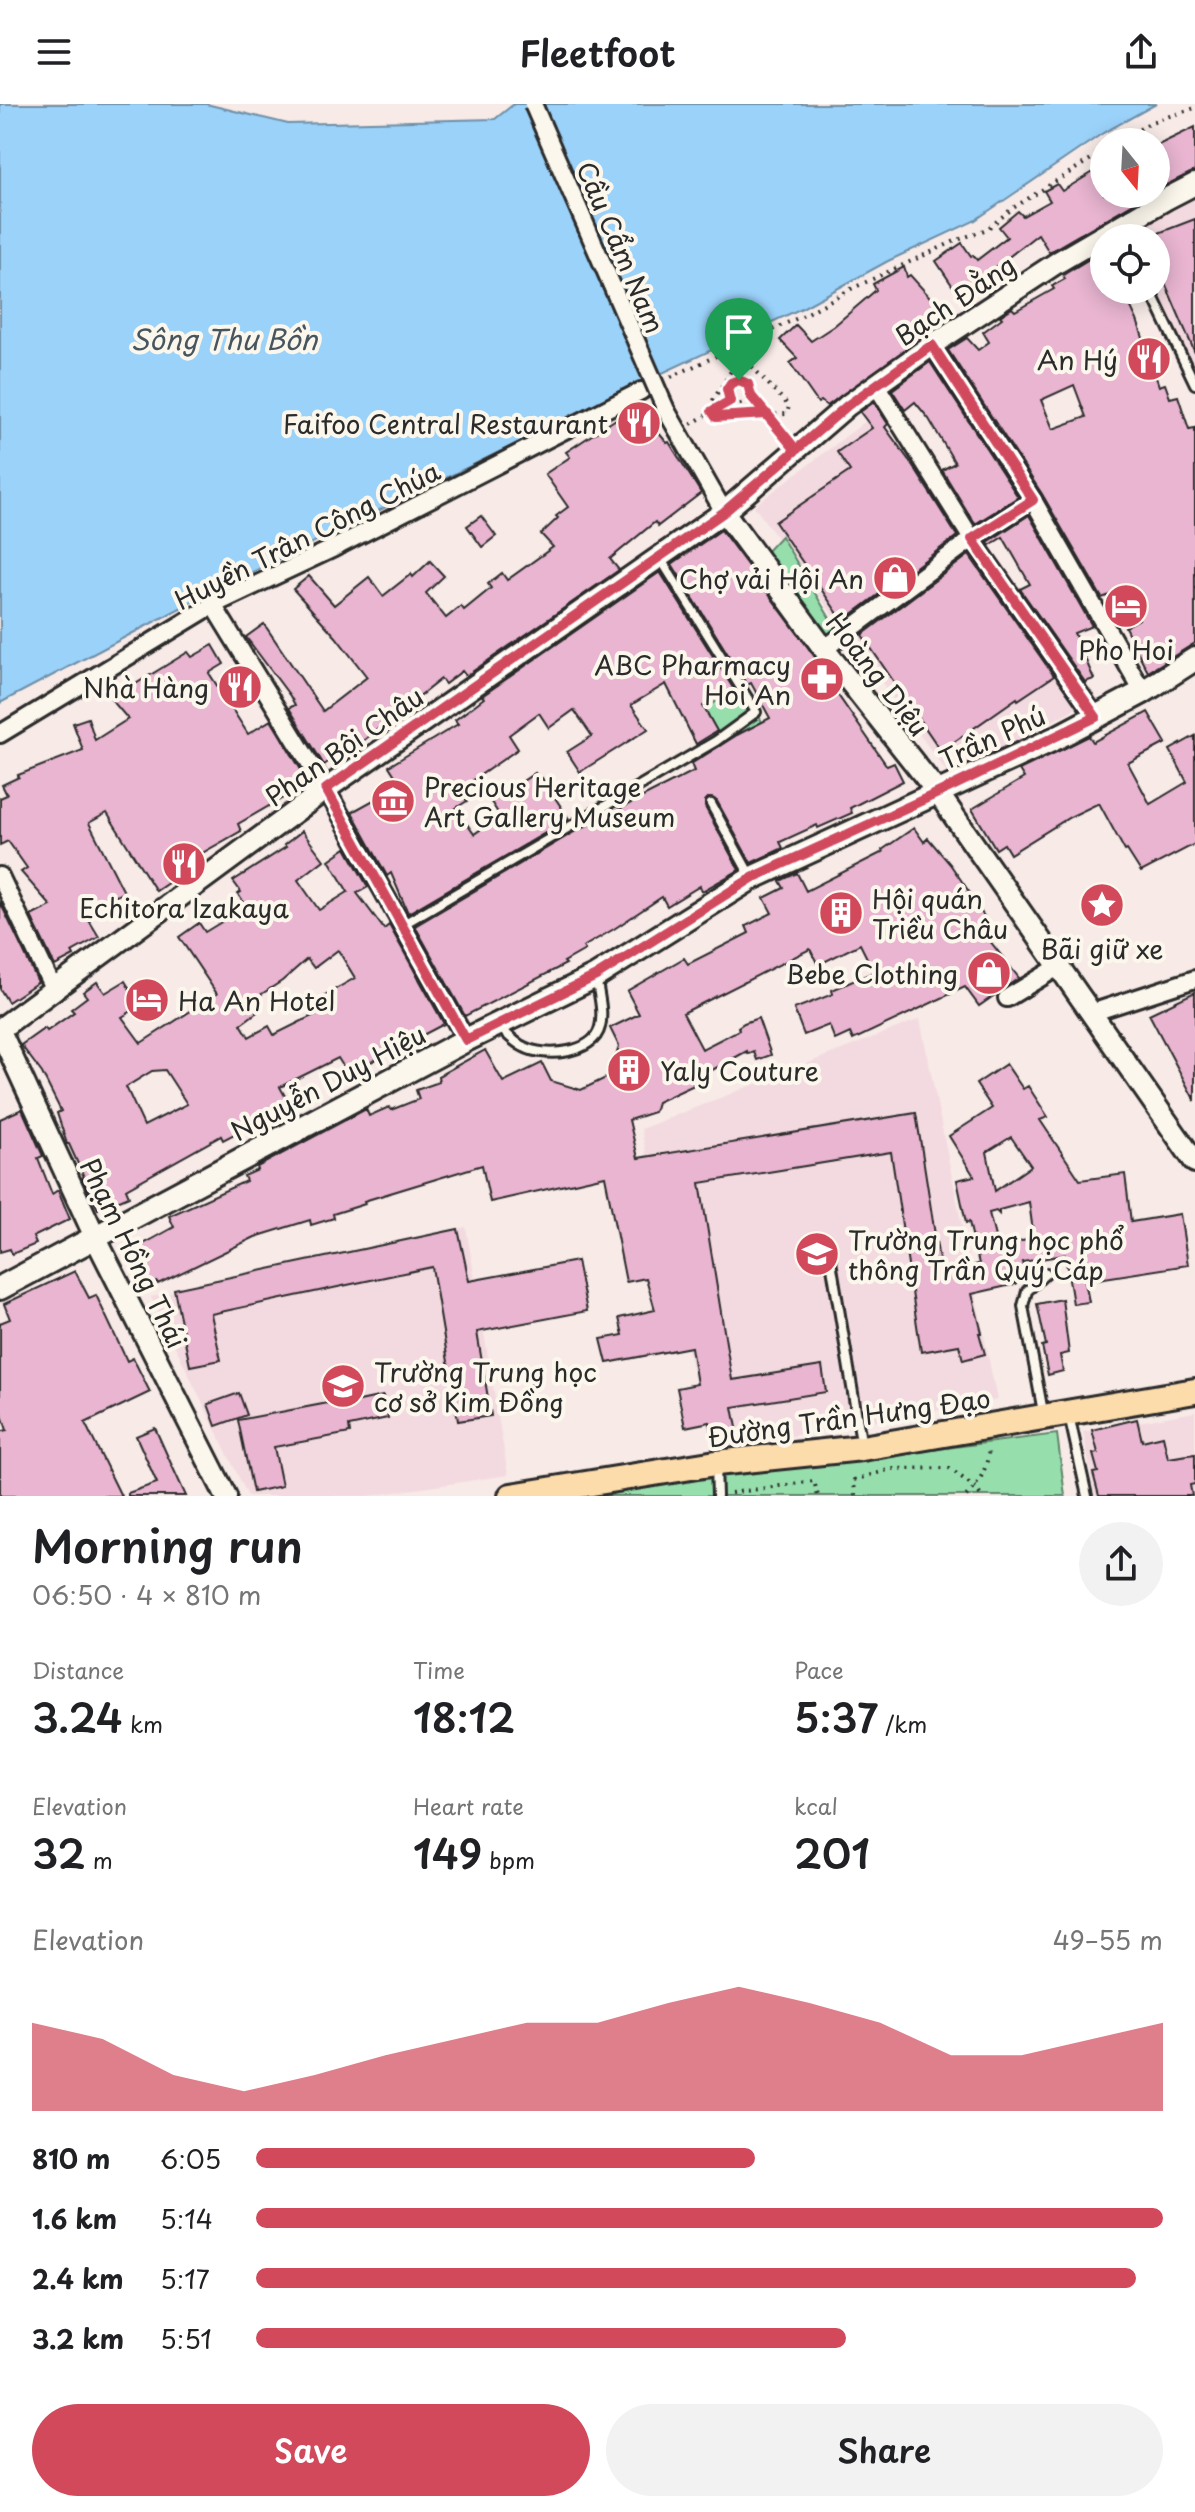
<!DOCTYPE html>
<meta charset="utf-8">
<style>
:root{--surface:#fff;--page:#f2f2f2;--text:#202124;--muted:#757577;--accent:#d1495b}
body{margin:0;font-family:"Playpen Sans",sans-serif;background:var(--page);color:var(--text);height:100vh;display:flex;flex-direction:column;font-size:30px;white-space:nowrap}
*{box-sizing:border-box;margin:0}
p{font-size:26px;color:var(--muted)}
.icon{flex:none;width:44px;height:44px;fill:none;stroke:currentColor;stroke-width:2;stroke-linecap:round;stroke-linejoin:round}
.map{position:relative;height:1392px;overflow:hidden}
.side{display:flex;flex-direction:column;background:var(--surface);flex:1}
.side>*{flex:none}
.needle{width:52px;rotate:162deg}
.controls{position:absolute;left:1090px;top:24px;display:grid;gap:16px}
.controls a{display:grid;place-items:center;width:80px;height:80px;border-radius:50%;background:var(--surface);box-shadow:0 4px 20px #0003;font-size:40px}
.pin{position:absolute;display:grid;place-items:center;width:68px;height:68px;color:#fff;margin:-82px -34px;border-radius:50% 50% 50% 0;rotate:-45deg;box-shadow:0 0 8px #0007}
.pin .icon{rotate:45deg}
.round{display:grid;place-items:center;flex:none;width:84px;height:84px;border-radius:42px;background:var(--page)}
.head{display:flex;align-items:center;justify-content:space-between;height:136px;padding:0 32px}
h1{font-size:44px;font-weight:600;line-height:60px}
.metrics{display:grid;grid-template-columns:repeat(3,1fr);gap:12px;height:136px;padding:8px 32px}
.metrics div{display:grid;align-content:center}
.metrics b{font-size:40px;font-weight:600}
.metrics small{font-size:22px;font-weight:400}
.metrics p{font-size:22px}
.chart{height:224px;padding:16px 32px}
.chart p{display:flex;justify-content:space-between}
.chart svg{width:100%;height:144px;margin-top:8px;fill:var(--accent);opacity:.7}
.cta{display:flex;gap:16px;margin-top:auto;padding:16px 32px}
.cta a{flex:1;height:92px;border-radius:48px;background:var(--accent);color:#fff;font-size:32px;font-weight:600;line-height:92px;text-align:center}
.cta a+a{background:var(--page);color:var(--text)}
ul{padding:0 32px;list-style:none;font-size:26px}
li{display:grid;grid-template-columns:128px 96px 1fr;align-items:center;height:60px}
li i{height:20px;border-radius:10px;background:var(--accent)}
header{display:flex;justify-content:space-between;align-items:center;height:104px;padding:0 32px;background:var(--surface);font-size:36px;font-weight:600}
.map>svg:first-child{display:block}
</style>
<header><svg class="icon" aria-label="menu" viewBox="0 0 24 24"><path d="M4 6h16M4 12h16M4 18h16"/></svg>Fleetfoot<svg class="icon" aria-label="share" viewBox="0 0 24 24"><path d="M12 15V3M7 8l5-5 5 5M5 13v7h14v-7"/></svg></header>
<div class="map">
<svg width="1195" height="1392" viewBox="0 0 1195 1392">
<rect width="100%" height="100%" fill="#f7eae7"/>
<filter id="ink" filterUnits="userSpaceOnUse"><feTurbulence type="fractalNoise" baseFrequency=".0125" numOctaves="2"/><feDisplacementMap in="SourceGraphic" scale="16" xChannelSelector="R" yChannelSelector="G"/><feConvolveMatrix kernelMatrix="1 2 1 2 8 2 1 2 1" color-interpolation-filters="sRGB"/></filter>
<g filter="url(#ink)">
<g fill="#f3dae0">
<path d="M1195,85v194l-41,-93h2v-52h-26l-5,-12z"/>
<path d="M870,314l209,288 -128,72 -197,-272z"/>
<path d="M920,915l77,381 -281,49 -22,-71 -53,-249z"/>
<path d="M466,1123l42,248 -139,21h-121l-97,-199z"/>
<path d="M1195,1308v84h-100l-12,-64z"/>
</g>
<g fill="#96dfad" stroke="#60856c" stroke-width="2">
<path d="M781,432l63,106 -10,6 -70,-94z"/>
<path d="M745,584l17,34 -42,21 -15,-36z"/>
<path d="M1057,1330l8,62h-498z"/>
</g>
<path fill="#9bd2fa" stroke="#6e8fa7" stroke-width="2" d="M0,0h206l82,20 207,-5 19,-15h642l-53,29 -129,88 -86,40 -86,47 -157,73 -438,213 -207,109z"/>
<g fill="#e9b5d1" stroke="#2b2b2b" stroke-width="2" fill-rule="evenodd">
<path d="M1195,23v44l-39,19v-44z"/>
<path d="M1104,66v24h45l-100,58 -11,-18 -51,40 4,5 -29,21 -26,-39 26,-18 9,13 2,-1 4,5 30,-23 -8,-10 19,-16 5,5 27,-15 -6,-10 13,-7 5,7 33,-20 2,3z"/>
<path d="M1195,115v134l-39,-91v-28z"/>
<path d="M1104,146v40h19l14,30 22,66 6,-2 5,14 8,-2 11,33 6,-1v215l-47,29 -23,-45 14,-8 -16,-29 -21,8 -60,-104 -94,-144 19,-12 11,12 11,-8 -6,-10 19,-14 -2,-2 12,-8 3,3 39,-22 -2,-3 13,-7 -2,-4zM1074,281l12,32 -33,12 -12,-29z"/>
<path d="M904,163l3,10 3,-2 39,43 -122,88 -6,-5 -3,2 -28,-40 7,-5 -17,-18 16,-15 15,16 23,-15 42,-36 -3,-6z"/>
<path d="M930,258l88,135 -43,27 -33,-54 13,-7 -26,-44 -14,-17 -10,8 -13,-20z"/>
<path d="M874,298l14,22 -3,3 28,39 44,70 -114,85 -68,-99 75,-51 -13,-19 35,-24 -12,-16z"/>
<path d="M638,304l29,35 2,-1 32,51 -43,33 -3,-4 -45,37 9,11 -153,106 -4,-5 -17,13 -4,-5 -102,81 -3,-4 -12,9 -35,-57 6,-3 -5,-9 -44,-59 18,-13 59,87 44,-34 -31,-40 -43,-48 16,-13 25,29 35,-28 14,19 28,-22 2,3 17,-16 14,15 -18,17 20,25 15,-12 3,4 27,-22 -3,-4 14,-11 5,7 46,-33 -12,-13 17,-16 -2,-2 12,-9 -23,-33 25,-17 -4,-5 53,-35 3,4z"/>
<path d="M1029,411l63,111 -18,7 20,46 -9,3 -65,-93 10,-5 -27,-47 -13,8 -2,-3z"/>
<path d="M481,412l15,20 -14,11 -15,-21z"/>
<path d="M721,426l113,152 -3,3 56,81 7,-3 9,18 -53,27 2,5 -34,15 -1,-3 -37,17 3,6 -32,15 -34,-62 -9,-3 -3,3v6l34,63 -37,21 -2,-5 -33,20 -5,-9 -48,32 -31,18 2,3 -21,12 2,2 -101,52 -50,-90 161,-95 118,-60 -3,-7 46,-29 33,-17 -19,-35 -4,2 -75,-121z"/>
<path d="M969,451l85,121 -36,24 -1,-2 -76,53 -79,-116z"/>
<path d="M660,468l73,116 -30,18 14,25 -21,13 -30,-60 -35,21 17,24 -68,43 -13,-20 25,-16 -18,-26 -25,18 -10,-15 -30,22 9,14 -59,41 8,11 -11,7 18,26 26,-18 -9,-14 44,-29 4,6 3,-1 27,41 -161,94 -17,-40 -4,3 -35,-64 49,-27 -12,-19 69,-42 -3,-4 29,-22 -2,-2z"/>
<path d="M213,541l11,19 -15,9 39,61 23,-14 38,63 -18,13 -1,-2 -52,30 3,7 -51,29 4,5 -38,26 -49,-78 -18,10 35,69 -40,20 15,25 -27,15 2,4 -19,10 -24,-50 20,-10 -30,-34 6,-4 -19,-27 -8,4v-47l7,-3 -5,-10 17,-8 -1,-2 65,-25 -10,-27 15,-5 7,22 33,-21 -17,-20 77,-47 4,5z"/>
<path d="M1148,608l18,31 -38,20 22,41 37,-22 -17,-32 25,-14v108l-54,28 -14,-22 -2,1 -26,-48 -29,14 -60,37 -6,-10 -8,5 -24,-40 52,-31 -5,-8 70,-34 4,6z"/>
<path d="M914,724l10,14 4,-4 22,26 20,29 -2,1 26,36 -8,6 33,42 -40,28 -14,-19 -112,53 -3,-7 -15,7 -6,-15 -25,10 -10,-26 39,-15 -1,-4 42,-18 -14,-28 -42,21 -8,-16 -127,64 19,36 37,-19 -1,-3 6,-4 14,-5 13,37 -14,5 -3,-8 -6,2 -1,-3 -55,30 2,4 -37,17 -3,10 -25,8 9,38 278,-45 25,160 38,-9 -10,-42 -3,1 -9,-43 17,-4 -25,-40 43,-28 -16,-24 30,-20 17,25 5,-3 20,31 -8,3 40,60 45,-6 6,48 49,-8 8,51 -103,16 4,21 -16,2 -8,-49 -43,7 3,12 -11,3 2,7 -44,10 10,39h-3l6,21 -22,6 -4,-15 -38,7 -30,-200 -191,31 32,197 90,-14 4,26 -93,15 6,31 -25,5 -4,-21 -25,5 -8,-39 20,-4 -6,-37 -84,16 -6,-24 22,-4 -4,-17 36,-8 -9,-32 -20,4 -21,-106 -115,26 -8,-37 -118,36 1,3 -32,10 1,4 -23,7 -1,-5 -55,17 -97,47 -1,-2 -10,3 -6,-17 5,-2 -10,-18 38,-21 -5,-11 77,-35 -2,-5 14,-6 -1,-3 109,-58 3,7 20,-9 2,3 28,-11 -3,-9 23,-8 -1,-6 47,-26 18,32 39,-19 9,18 30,9 29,-14 9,-30 -9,-18 29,-14 -12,-23 57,-33 4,6 61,-31 -3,-7 26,-13 -8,-15 20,-10 -4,-7 17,-8 9,18 77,-39 -1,-2zM1011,1033l20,29 -36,25 -8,-39zM1029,1098l5,37 -37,6 -8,-32 7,-2 3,3v-4z"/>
<path d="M302,727l22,29 -26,20 21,30 29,-18 -19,-32 17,-12 22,39 -11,6 27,36 5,-4 55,99 -96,50 -10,-16 -58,29 10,18 -67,35 -2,-4 -95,53 3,7 -31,13 -16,-31 2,-1 -15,-33h-2l-10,-31 4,-2 -19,-38 -21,-28 24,-17 2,3 27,-19 -3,-3 16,-12 -4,-5 14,-10 8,11 20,-12 15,25 -18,11 19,26 76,-49 -38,-57 20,-14 6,9 41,-25 -8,-13 3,-2 -8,-11 53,-34 -2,-2zM338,846l17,28 -44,25 5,11 -42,21 -5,-9 -20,11 -8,-13 19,-14 -6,-11 28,-18 25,-22 7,9zM165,966l22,34 -43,22 -18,-39 26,-16z"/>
<path d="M0,798l38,80 -30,20 -8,-13z"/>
<path d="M1195,888v109l-46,-87z"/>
<path d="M22,1005l21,47 -5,2 14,36 6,-4 12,29 -37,18 3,7 -24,10 -2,-5 -10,3v-133z"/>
<path d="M458,1125l11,52 108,-20 10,50 -110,21 14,84 -33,5 -26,-154 -221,47 10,46 -31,6 -16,-77z"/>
<path d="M75,1167l14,27 7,-3 31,66 6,-3 17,34 -65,31 36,73h-121v-64l7,-2 -7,-21v-86l10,-4 -6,-15z"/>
<path d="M1062,1195l7,54 -9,2 3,16 -15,4 -6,-29 4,-1 -9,-41z"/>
<path d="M239,1289l8,22 -31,11 -8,-22z"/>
<path d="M383,1292l5,22 -39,8 1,7 -76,14 8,39 -29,6 -15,-72 106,-20 1,4z"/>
<path d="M1137,1315l5,22 21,-5 5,22 27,-4v30l-5,1 2,11h-93l-6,-23 5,-1 -5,-18 5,-1 -6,-23z"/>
<path d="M155,1324l13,29 18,39h-58v-3l29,-10 -21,-47z"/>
</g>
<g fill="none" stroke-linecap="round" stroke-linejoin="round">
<g stroke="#2b2b2b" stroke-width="14">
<g id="service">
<path d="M1150,186l45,94"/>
<path d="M711,700l40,73"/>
<path d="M402,821l314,-184 40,-29 -96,-154"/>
<path d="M499,923c8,7 16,16 25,20 20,11 70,7 76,-20 4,-16 -2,-35 -4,-51"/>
<path d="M829,1145l33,198"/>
<path d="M1043,1308l-20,-106 4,-15 19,-18"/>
<path d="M1069,1311l18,81"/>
<path d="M716,1361l1,31"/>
</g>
</g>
<g stroke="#2b2b2b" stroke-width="22">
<g id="minor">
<path d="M932,241l101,155 110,192"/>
<path d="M876,281l96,154 61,-39"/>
<path d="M666,306l58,102"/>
<path d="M213,501l117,191 136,244"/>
<path d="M824,545l148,-110 124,178"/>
<path d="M0,630l213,-129 121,-57 307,-157"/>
<path d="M0,772l54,114"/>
<path d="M1007,894l51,-31"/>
<path d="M1091,909l104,-34"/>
</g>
</g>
<g stroke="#2b2b2b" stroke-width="26">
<g id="tertiary">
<path d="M724,408l100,137 114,144 257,369"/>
<path d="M0,925l326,-240 398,-277 124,-107 84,-60 126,-83 108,-63 29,-15"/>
<path d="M0,927l96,208 130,257"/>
</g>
</g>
<g stroke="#2b2b2b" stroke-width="28">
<path id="secondary" d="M0,1184l466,-248 130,-64 156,-98 304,-140 87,-46 52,-33"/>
</g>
<g stroke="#2b2b2b" stroke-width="30">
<path id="primary" d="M511,1392l205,-33 146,-15 333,-57"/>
</g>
<g stroke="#2b2b2b" stroke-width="4" stroke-dasharray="2 6" stroke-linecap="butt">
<path d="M1119,38l32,-20 44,-14"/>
<path d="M741,251l48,51 -2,8 -71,3 -6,-12z"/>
<path d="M671,273l131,-61 49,-27 104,-48 32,-12 26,-21 91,-57"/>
<circle cx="739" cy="288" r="12"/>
<path d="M739,276l2,-35"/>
<path d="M752,293l32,39"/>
<path d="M691,320l39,-23"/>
<path d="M731,1389l83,-12 4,15"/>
<path d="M855,1392l-1,-16 37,-11 58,-1 27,20 5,8"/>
<path d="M966,1392c14,-12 22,-30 23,-49"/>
</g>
<use href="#service" stroke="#fbf7ec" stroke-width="8"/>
<use href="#minor" stroke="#fbf7ec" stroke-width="16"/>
<use href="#tertiary" stroke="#fbf7ec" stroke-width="20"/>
<use href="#secondary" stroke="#fbf7ec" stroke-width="22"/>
<use href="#primary" stroke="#fddcac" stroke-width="24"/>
<g stroke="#2b2b2b" stroke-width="22" stroke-linecap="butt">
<path id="minor-bridge" d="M533,0l133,306"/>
</g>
<use href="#minor-bridge" stroke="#fbf7ec" stroke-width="16"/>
</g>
</g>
<g fill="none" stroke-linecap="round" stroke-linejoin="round" filter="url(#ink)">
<g stroke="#fff" stroke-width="16">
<path id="route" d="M739,276l9,4 3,12 45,54 -72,62 -398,277 140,251 130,-64 156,-98 186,-85 158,-76 -124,-178 61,-39 -101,-155 -84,60 -52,45 -29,-36 -51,3 -4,-6 18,-10 -3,-12 4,-6 8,-3"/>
</g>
<use href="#route" stroke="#d1495b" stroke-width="10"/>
</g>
<defs>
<g id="restaurant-disc" transform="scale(2.3)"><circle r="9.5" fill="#d1495b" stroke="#fbf7ec"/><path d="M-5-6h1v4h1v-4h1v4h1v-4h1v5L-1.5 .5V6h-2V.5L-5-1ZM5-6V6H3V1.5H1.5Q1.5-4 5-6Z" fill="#fff"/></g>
<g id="shop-disc" transform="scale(2.3)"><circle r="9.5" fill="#d1495b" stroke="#fbf7ec"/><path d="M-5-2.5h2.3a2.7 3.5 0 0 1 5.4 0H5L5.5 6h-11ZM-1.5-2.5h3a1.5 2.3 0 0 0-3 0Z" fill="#fff"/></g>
<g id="hotel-disc" transform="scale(2.3)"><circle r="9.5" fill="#d1495b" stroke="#fbf7ec"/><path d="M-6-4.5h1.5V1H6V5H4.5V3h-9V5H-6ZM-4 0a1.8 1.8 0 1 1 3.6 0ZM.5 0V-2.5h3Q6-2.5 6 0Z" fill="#fff"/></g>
<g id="pharmacy-disc" transform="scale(2.3)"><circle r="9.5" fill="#d1495b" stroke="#fbf7ec"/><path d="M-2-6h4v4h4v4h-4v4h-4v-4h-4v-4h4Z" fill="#fff"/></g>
<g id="museum-disc" transform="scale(2.3)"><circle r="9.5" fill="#d1495b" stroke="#fbf7ec"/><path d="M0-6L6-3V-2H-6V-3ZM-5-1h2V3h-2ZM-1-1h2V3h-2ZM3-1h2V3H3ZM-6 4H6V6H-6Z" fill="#fff"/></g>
<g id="sight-disc" transform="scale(2.3)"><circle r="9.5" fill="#d1495b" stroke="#fbf7ec"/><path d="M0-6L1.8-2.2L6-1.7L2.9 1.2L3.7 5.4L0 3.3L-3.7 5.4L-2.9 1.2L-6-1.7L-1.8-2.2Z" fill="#fff"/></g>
<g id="building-disc" transform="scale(2.3)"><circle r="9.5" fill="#d1495b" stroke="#fbf7ec"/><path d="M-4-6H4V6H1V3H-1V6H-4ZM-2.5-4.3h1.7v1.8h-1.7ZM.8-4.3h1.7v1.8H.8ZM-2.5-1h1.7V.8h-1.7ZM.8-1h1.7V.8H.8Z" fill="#fff"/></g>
<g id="school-disc" transform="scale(2.3)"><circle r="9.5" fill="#d1495b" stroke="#fbf7ec"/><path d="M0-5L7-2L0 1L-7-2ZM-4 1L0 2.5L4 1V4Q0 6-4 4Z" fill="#fff"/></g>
</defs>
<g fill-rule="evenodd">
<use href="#restaurant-disc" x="1149" y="255"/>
<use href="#restaurant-disc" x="639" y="319"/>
<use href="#shop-disc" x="895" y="474"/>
<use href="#hotel-disc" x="1126" y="502"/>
<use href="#pharmacy-disc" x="822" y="575"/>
<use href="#restaurant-disc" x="240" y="583"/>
<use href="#museum-disc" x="393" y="697"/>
<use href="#restaurant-disc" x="184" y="760"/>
<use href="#sight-disc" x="1102" y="801"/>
<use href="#building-disc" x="841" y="809"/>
<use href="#shop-disc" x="989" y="869"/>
<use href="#hotel-disc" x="147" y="896"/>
<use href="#building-disc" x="629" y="966"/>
<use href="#school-disc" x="817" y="1150"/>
<use href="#school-disc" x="343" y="1282"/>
</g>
<g text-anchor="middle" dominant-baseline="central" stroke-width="8" stroke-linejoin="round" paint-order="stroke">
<g font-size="26" fill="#2b2b2b" stroke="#fbf7ec">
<text transform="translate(621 143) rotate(67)">Cầu Cẩm Nam</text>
<text transform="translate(955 196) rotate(-34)">Bạch Đằng</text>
<text transform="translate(307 431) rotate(-27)">Huyền Trân Công Chúa</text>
<text transform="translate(878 570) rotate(52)">Hoàng Diệu</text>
<text transform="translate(992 633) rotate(-25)">Trần Phú</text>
<text transform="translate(344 642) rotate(-35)">Phan Bội Châu</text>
<text transform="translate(328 978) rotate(-28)">Nguyễn Duy Hiệu</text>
<text transform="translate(134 1149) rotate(64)">Phạm Hồng Thái</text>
<text transform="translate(849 1313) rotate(-8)">Đường Trần Hưng Đạo</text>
</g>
<g font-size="26" fill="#2b2b2b" stroke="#fbf7ec" text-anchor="end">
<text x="1118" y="255">An Hý</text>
<text x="608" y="319">Faifoo Central Restaurant</text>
<text x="864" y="474">Chợ vải Hội An</text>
<text x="1126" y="545" text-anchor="middle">Pho Hoi</text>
<text x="791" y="560">ABC Pharmacy<tspan x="791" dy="30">Hoi An</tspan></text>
<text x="209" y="583">Nhà Hàng</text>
<text x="424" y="682" text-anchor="start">Precious Heritage<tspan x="424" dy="30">Art Gallery Museum</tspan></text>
<text x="872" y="794" text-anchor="start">Hội quán<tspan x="872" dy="30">Triều Châu</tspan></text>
<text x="184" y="803" text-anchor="middle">Echitora Izakaya</text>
<text x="1102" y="844" text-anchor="middle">Bãi giữ xe</text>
<text x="958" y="869">Bebe Clothing</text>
<text x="178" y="896" text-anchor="start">Ha An Hotel</text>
<text x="660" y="966" text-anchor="start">Yaly Couture</text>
<text x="848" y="1135" text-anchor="start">Trường Trung học phổ<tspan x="848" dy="30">thông Trần Quý Cáp</tspan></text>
<text x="374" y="1267" text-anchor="start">Trường Trung học<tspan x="374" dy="30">cơ sở Kim Đồng</tspan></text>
</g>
<g font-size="28" font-style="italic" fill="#47555f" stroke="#fbf7ec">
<text x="224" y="234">Sông Thu Bồn</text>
</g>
</g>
</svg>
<div class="controls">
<a><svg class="needle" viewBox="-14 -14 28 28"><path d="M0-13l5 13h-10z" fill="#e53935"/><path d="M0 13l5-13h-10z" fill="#757577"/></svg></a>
<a><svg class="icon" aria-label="locate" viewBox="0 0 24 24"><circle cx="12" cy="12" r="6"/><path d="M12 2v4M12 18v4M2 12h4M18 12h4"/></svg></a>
</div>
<div class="pin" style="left:739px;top:276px;background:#1e9e55"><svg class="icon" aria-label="arrive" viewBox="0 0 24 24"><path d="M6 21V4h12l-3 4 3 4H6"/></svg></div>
</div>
<section class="side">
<div class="head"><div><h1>Morning run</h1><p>06:50 · 4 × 810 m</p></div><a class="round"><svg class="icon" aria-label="share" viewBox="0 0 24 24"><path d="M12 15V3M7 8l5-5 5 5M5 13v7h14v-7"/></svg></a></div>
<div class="metrics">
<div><p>Distance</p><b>3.24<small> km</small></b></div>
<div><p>Time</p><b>18:12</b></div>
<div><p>Pace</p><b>5:37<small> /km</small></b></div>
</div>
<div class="metrics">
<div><p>Elevation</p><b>32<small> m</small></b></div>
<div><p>Heart rate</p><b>149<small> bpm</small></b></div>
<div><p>kcal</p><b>201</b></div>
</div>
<div class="chart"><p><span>Elevation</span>49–55 m</p>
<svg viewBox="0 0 160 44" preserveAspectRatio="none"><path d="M0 44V17L10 22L20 33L30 38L40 33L50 27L60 22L70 17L80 17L90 11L100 6L110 11L120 17L130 27L140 27L150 22L160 17V44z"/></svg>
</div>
<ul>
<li><b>810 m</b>6:05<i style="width:55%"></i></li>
<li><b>1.6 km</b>5:14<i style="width:100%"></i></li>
<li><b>2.4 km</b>5:17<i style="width:97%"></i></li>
<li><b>3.2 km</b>5:51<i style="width:65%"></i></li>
</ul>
<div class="cta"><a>Save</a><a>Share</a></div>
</section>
